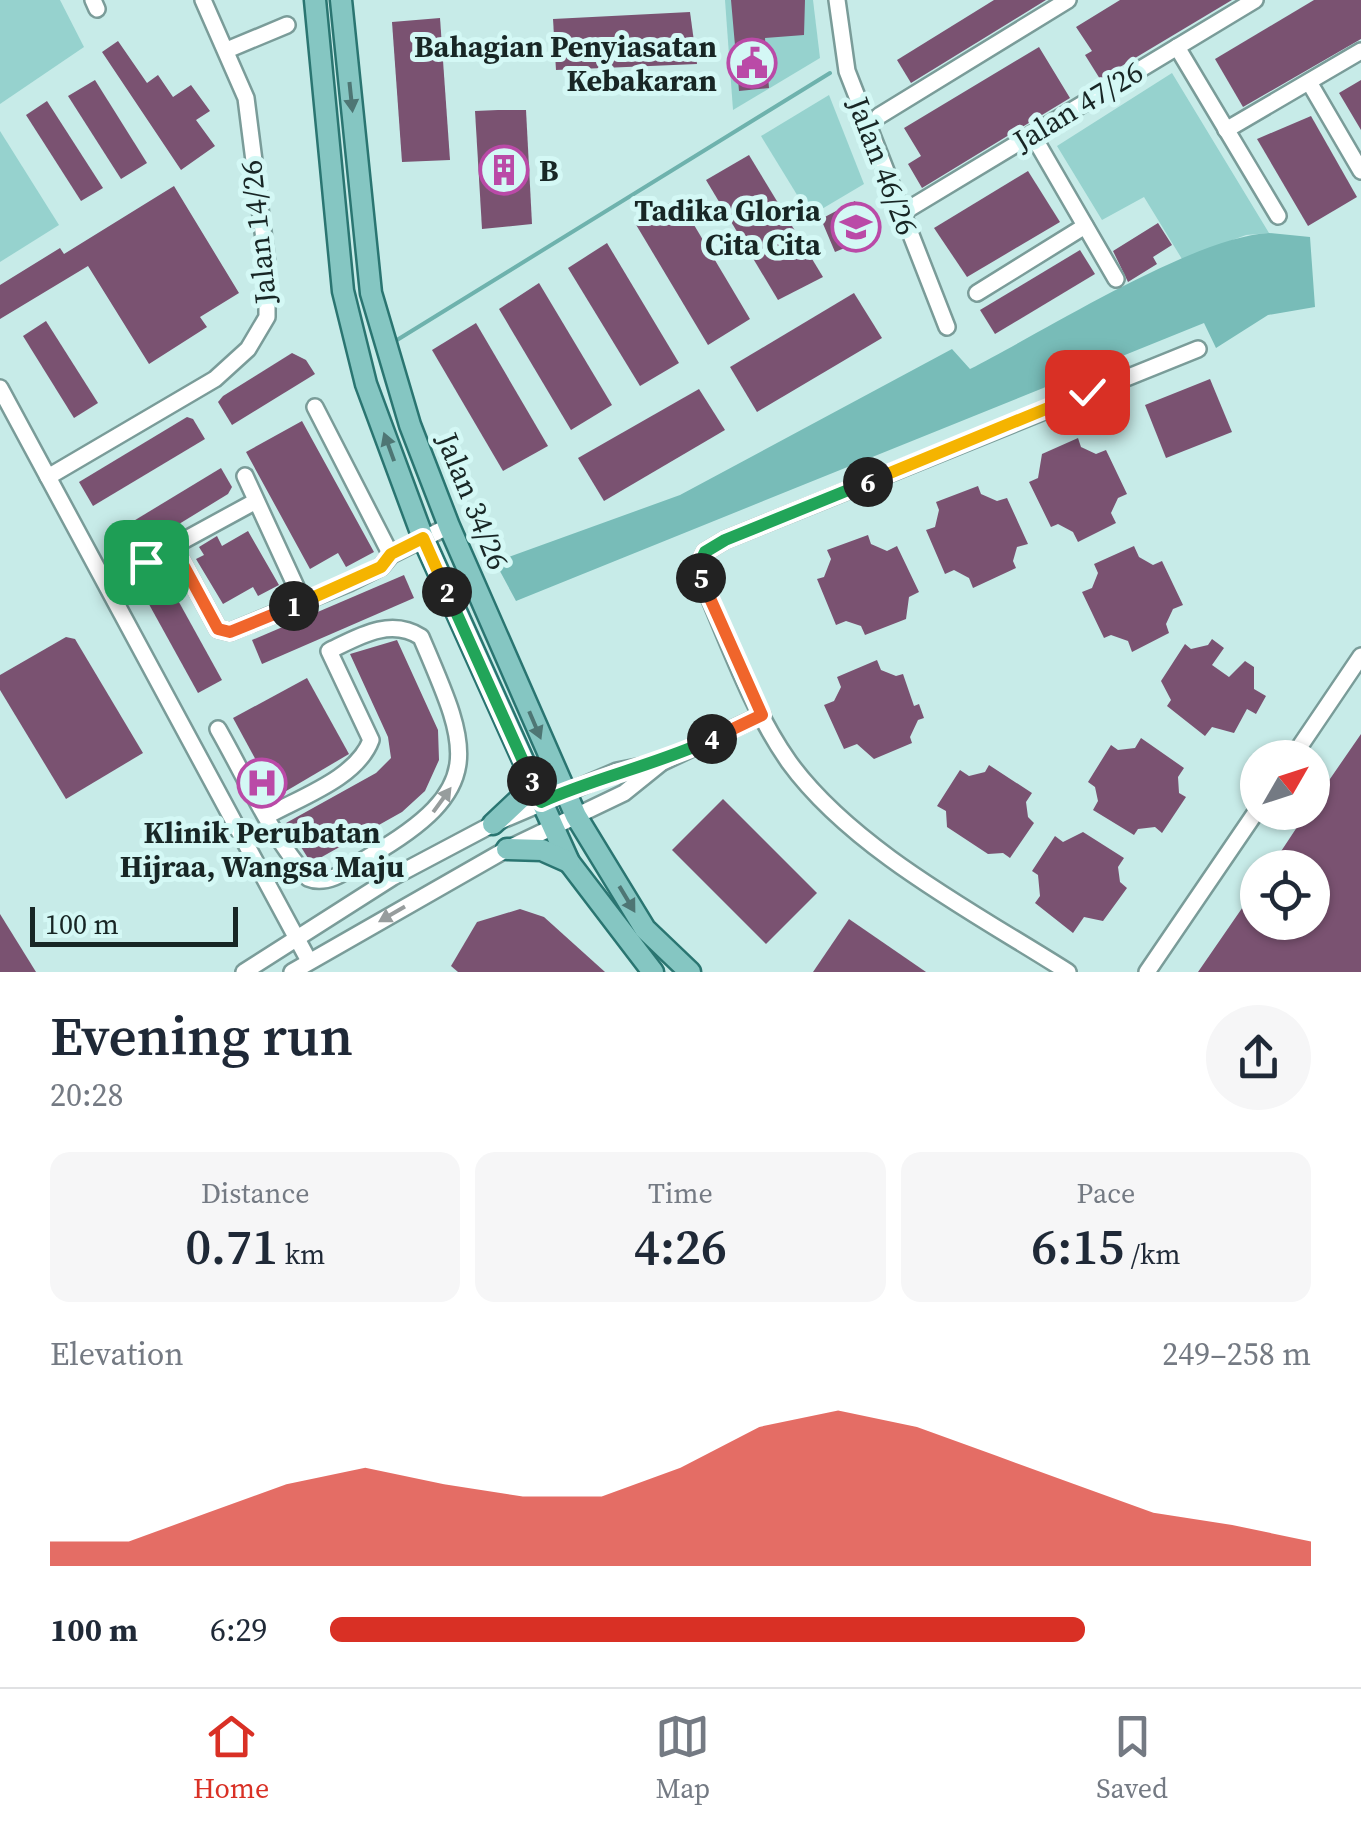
<!DOCTYPE html>
<meta charset="utf-8">
<style>
:root{--surface:#fff;--page:#f6f6f7;--text:#1f2937;--muted:#747a83;--line:#e0e1e3;--accent:#d93025}
body{margin:0;font-family:"Source Serif 4",serif;background:var(--page);color:var(--text);height:100vh;display:flex;flex-direction:column;font-size:38px;white-space:nowrap}
*{box-sizing:border-box;margin:0}
p{font-size:32px;color:var(--muted)}
.icon{flex:none;width:55px;height:55px;fill:none;stroke:currentColor;stroke-width:2;stroke-linecap:round;stroke-linejoin:round}
.map{position:relative;height:972px;overflow:hidden}
.details{display:flex;flex-direction:column;background:var(--surface);flex:1}
.details>*{flex:none}
.needle{width:65px;rotate:51deg}
.buttons{position:absolute;left:1240px;top:740px;display:grid;gap:20px}
.buttons a{display:grid;place-items:center;width:90px;height:90px;border-radius:50%;background:var(--surface);box-shadow:0 2px 8px #0004;font-size:50px}
.scale{position:absolute;left:30px;bottom:25px;width:208px;box-sizing:border-box;padding-left:10px;border:5px solid #182625;border-top:0;font-size:28px;line-height:35px;white-space:nowrap;color:#182625;-webkit-text-stroke:8px #d4f8f5;paint-order:stroke}
.pin{position:absolute;display:grid;place-items:center;width:85px;height:85px;color:#fff;margin:-42px;border-radius:20px;box-shadow:0 5px 15px #0006}
.km{position:absolute;width:50px;height:50px;margin:-25px;border-radius:50%;background:#222;color:#fff;font-size:28px;line-height:50px;text-align:center}
.round{display:grid;place-items:center;flex:none;width:105px;height:105px;border-radius:52px;background:var(--page)}
.headline{display:flex;align-items:center;justify-content:space-between;height:170px;padding:0 50px}
h1{font-size:55px;font-weight:600;line-height:75px}
.stats{display:grid;grid-template-columns:repeat(3,1fr);gap:15px;height:170px;padding:10px 50px}
.stats div{display:grid;align-content:center;border-radius:20px;background:var(--page);text-align:center}
.stats b{font-size:50px;font-weight:600}
.stats small{font-size:28px;font-weight:400}
.stats p{font-size:28px}
.chart{height:280px;padding:20px 50px}
.chart p{display:flex;justify-content:space-between}
.chart svg{width:100%;height:180px;margin-top:10px;fill:var(--accent);opacity:.7}
ul{padding:0 50px;list-style:none;font-size:32px}
li{display:grid;grid-template-columns:160px 120px 1fr;align-items:center;height:75px}
li i{height:25px;border-radius:12px;background:var(--accent)}
.tab-bar{display:flex;justify-content:space-around;align-items:center;height:140px;border-top:2px solid var(--line);background:var(--surface);font-size:28px;color:var(--muted)}
.tab-bar a{display:grid;justify-items:center;gap:5px}
.tab-bar .on{color:var(--accent)}
.map>svg:first-child{display:block}
</style>
<div class="map">
<svg width="1361" height="972" viewBox="0 0 1361 972">
<rect width="100%" height="100%" fill="#c7ebe8"/>
<g fill="#96d2ce">
<path d="M0,0h60l24,47 -84,57z"/>
<path d="M725,0h88l7,58 -87,52z"/>
<path d="M1172,73l97,160 -23,2 -64,24 -38,-62 -42,23 -45,-74z"/>
<path d="M829,95l35,89 -54,32 -49,-80z"/>
<path d="M0,131l59,94 -59,37z"/>
</g>
<path fill="#78bcb8" d="M1269,233l41,4 5,70 -47,8 -52,33 -12,-25 -688,278 -21,-39 185,-67 272,-146 18,20c73,-37 223,-132 299,-136z"/>
<g fill="none" stroke-linecap="round" stroke-linejoin="round">
<path stroke="#6eb2ad" stroke-width="4" d="M397,340l433,-267"/>
</g>
<g fill="#7a5271">
<path d="M731,0h74l-1,35 -39,3 4,50 -30,3z"/>
<path d="M994,0h52l-135,83 -14,-23z"/>
<path d="M1120,0h112l-132,79 -15,-24 7,-4 -16,-24z"/>
<path d="M1314,0h47v39l-118,68 -28,-48z"/>
<path d="M690,12l7,52 -141,6 -3,-51z"/>
<path d="M440,18l10,142 -48,2 -10,-140z"/>
<path d="M118,41l29,42 11,-8 15,22 18,-12 19,26 -14,9 19,26 -34,24 -79,-118z"/>
<path d="M1039,47l31,51 -148,90 -14,-24 13,-8 -17,-28z"/>
<path d="M95,80l52,83 -26,16 -53,-83z"/>
<path d="M1361,80v50l-22,-37z"/>
<path d="M47,101l56,87 -22,13 -55,-86z"/>
<path d="M498,110h28l6,114 -50,5 -7,-118z"/>
<path d="M1311,116l46,81 -49,29 -51,-87z"/>
<path d="M749,155l74,122 -45,23 -72,-120z"/>
<path d="M1028,171l32,51 -93,55 -33,-49z"/>
<path d="M174,186l65,107 -39,24 7,10 -58,37 -61,-98 -88,53v-34l60,-37 4,6z"/>
<path d="M678,198l72,121 -42,26 -73,-122z"/>
<path d="M855,201l18,42 -12,5 -2,-6 -24,10 -14,-33z"/>
<path d="M1158,223l14,22 -19,12 4,7 -29,18 -15,-31z"/>
<path d="M607,243l72,120 -39,23 -72,-118z"/>
<path d="M1080,250l15,24 -100,60 -15,-24z"/>
<path d="M539,283l73,122 -41,25 -72,-121z"/>
<path d="M854,293l28,45 -125,74 -27,-45z"/>
<path d="M46,321l52,82 -24,15 -51,-82z"/>
<path d="M476,323l72,123 -45,25 -71,-121z"/>
<path d="M292,353l14,7 9,14 -83,51 -14,-23 5,-6z"/>
<path d="M1210,379l22,53 -66,26 -21,-53z"/>
<path d="M699,389l26,41 -121,71 -26,-43z"/>
<path d="M187,417l6,2 12,20 -112,67 -14,-24z"/>
<path d="M302,421l72,131 -28,15 -8,-14 -28,16 -64,-117z"/>
<path d="M1078,438l3,9 15,7 10,-4 21,44 -9,4 -7,15 5,10 -38,19 -5,-10 -15,-8 -7,3 -22,-45 9,-4 4,-24z"/>
<path d="M221,468l11,19 -4,7 -93,57 -13,-23z"/>
<path d="M978,486l3,8 16,7 10,-3 21,46 -11,3 -4,14 3,7 -43,20 -4,-10 -15,-8 -9,4 -19,-44 9,-3 4,-17 -3,-8z"/>
<path d="M248,531l31,54 -21,11 -5,-9 -30,17 -27,-45 8,-4 -5,-8 18,-11 5,10z"/>
<path d="M868,535l3,9 16,7 10,-5 22,46 -10,5 -3,22 -41,16 -4,-9 -15,-5 -10,4 -19,-46 7,-2 7,-18 -4,-9z"/>
<path d="M1134,546l5,11 14,8 9,-4 21,44 -10,4 -7,15 3,9 -37,19 -4,-11 -17,-6 -7,3 -22,-46 10,-4 6,-15 -4,-9z"/>
<path d="M164,575l58,105 -24,13 -58,-105z"/>
<path d="M404,575l10,23 -152,66 -10,-24z"/>
<path d="M66,637l9,2 68,114 -77,46 -66,-109v-15z"/>
<path d="M1212,639l12,9 -12,17 17,12 16,-16 9,6v22l12,7 -10,18 -9,-5 -13,24 -22,-6 -7,9 -38,-30 4,-6 -10,-19 24,-37 6,5 17,-4z"/>
<path d="M397,640l41,90 1,30 -14,31 -23,21 -91,51 -25,-40 90,-50 15,-15 -3,-21 -38,-83z"/>
<path d="M877,660l4,10 15,6 7,-2 11,32 5,-2 5,14 -6,2 -8,17 2,6 -38,16 -17,-15 -13,5 -20,-44 10,-4 7,-14 -4,-10z"/>
<path d="M307,678l42,76 -73,43 -43,-79z"/>
<path d="M1361,734v238h-163l60,-87v37h54v-54h-42l37,-56h5v-7z"/>
<path d="M1141,738l43,30 -6,9 1,16 7,4 -24,36 -7,-6 -17,2 -4,6 -41,-25 5,-9 -3,-14 -7,-5 23,-37 7,5 17,-2z"/>
<path d="M989,765l43,28 -6,9 2,15 6,6 -24,35 -7,-5 -15,1 -41,-27 -1,-16 -9,-5 23,-36 9,6 16,-4z"/>
<path d="M723,799l94,94 -51,51 -94,-94z"/>
<path d="M1083,832l41,26 -6,9 2,15 7,6 -24,33 -19,-4 -11,16 -38,-30 5,-7 -2,-21 -6,-4 23,-35 8,6z"/>
<path d="M520,909l24,8 61,55h-147l-7,-6 26,-44z"/>
<path d="M0,914l36,58h-36z"/>
<path d="M849,919l77,53h-113z"/>
</g>
<g fill="none" stroke-linecap="round" stroke-linejoin="round">
<g stroke="#7a9c99" stroke-width="20">
<g id="minor">
<path d="M93,0l4,9"/>
<path d="M837,0l10,71 100,256"/>
<path d="M1177,47l101,169"/>
<path d="M227,50l60,-25"/>
<path d="M1309,82l52,89"/>
<path d="M879,116l189,-116"/>
<path d="M1226,130l135,-79"/>
<path d="M1032,134l84,145"/>
<path d="M902,213l353,-213"/>
<path d="M977,293l108,-67"/>
<path d="M0,388l309,573"/>
<path d="M315,407l76,148"/>
<path d="M245,476l58,126"/>
<path d="M48,477l167,-98 33,-30 19,-32v-54l-21,-165 -43,-98"/>
<path d="M173,546l45,83 12,3 119,-49 32,-16 10,-12 58,-29"/>
<path d="M146,561l110,-60"/>
<path d="M218,729c28,49 53,107 90,149 21,9 44,-11 62,-22 119,-69 99,-107 51,-219 -31,-20 -63,0 -92,14l42,89c-14,38 -70,57 -104,76"/>
<path d="M1292,758l69,-102"/>
<path d="M244,972l149,-95 100,-53 124,-53 46,-9 99,-47"/>
<path d="M292,972l215,-123 117,-56 36,-29"/>
<path d="M1068,972c-91,-58 -215,-122 -279,-210 -40,-57 -64,-130 -92,-193l8,-17 20,-12 473,-191"/>
<path d="M1147,972l111,-163"/>
</g>
</g>
<g stroke="#2a7571" stroke-width="25">
<g id="major">
<path d="M315,0l28,291 23,93 57,154 146,324 84,110"/>
<path d="M341,0l30,293 39,132 39,101 127,290 69,113 45,43"/>
<path d="M493,824l32,-30 -2,-23"/>
<path d="M507,849l35,1 27,12"/>
</g>
</g>
<use href="#minor" stroke="#fff" stroke-width="15"/>
<use href="#major" stroke="#85c6c2" stroke-width="20"/>
</g>
<defs><path id="oneway-solid" d="M-6-.8H1V-3.2L6.5 0L1 3.2V.8H-6Z" transform="scale(2.5)"/></defs>
<g fill="#4e7674">
<use href="#oneway-solid" transform="translate(351 97) rotate(84)"/>
<use href="#oneway-solid" transform="translate(389 447) rotate(-110)"/>
<use href="#oneway-solid" transform="translate(535 725) rotate(67)"/>
<use href="#oneway-solid" transform="translate(627 899) rotate(59)"/>
</g>
<g fill="#979d9d">
<use href="#oneway-solid" transform="translate(442 800) rotate(-54)"/>
<use href="#oneway-solid" transform="translate(392 914) rotate(150)"/>
</g>
<g fill="none" stroke-linecap="round" stroke-linejoin="round">
<g stroke="#fff" stroke-width="20">
<path id="split-1" d="M146,562l27,-16 45,83 12,3 64,-26"/>
</g>
<g stroke="#fff" stroke-width="20">
<path id="split-2" d="M294,606l87,-39 10,-13 32,-16 24,54"/>
</g>
<g stroke="#fff" stroke-width="20">
<path id="split-3" d="M447,592l85,189"/>
</g>
<g stroke="#fff" stroke-width="20">
<path id="split-4" d="M532,781l9,21c56,-25 115,-37 171,-63"/>
</g>
<g stroke="#fff" stroke-width="20">
<path id="split-5" d="M701,578l61,137 -50,24"/>
</g>
<g stroke="#fff" stroke-width="20">
<path id="split-6" d="M701,578l-4,-9 8,-17 20,-12 143,-58"/>
</g>
<g stroke="#fff" stroke-width="20">
<path id="split-7" d="M868,482l219,-90"/>
</g>
<use href="#split-1" stroke="#f0652b" stroke-width="12"/>
<use href="#split-2" stroke="#f5b400" stroke-width="12"/>
<use href="#split-3" stroke="#22a559" stroke-width="12"/>
<use href="#split-4" stroke="#22a559" stroke-width="12"/>
<use href="#split-5" stroke="#f0652b" stroke-width="12"/>
<use href="#split-6" stroke="#22a559" stroke-width="12"/>
<use href="#split-7" stroke="#f5b400" stroke-width="12"/>
</g>
<defs>
<g id="civic-ring" transform="scale(2.5)"><circle r="9.5" fill="#d4f8f5" stroke="#ba4aa7" stroke-width="1.5"/><path d="M-.6-6.5H3V-4.5H.6V-3L4-1V1h2V6H-6V1h2V-1L-.6-3ZM-1.2 2.5V6h2.4V2.5Z" fill="#ba4aa7"/></g>
<g id="building-ring" transform="scale(2.5)"><circle r="9.5" fill="#d4f8f5" stroke="#ba4aa7" stroke-width="1.5"/><path d="M-4-6H4V6H1V3H-1V6H-4ZM-2.5-4.3h1.7v1.8h-1.7ZM.8-4.3h1.7v1.8H.8ZM-2.5-1h1.7V.8h-1.7ZM.8-1h1.7V.8H.8Z" fill="#ba4aa7"/></g>
<g id="school-ring" transform="scale(2.5)"><circle r="9.5" fill="#d4f8f5" stroke="#ba4aa7" stroke-width="1.5"/><path d="M0-5L7-2L0 1L-7-2ZM-4 1L0 2.5L4 1V4Q0 6-4 4Z" fill="#ba4aa7"/></g>
<g id="hospital-ring" transform="scale(2.5)"><circle r="9.5" fill="#d4f8f5" stroke="#ba4aa7" stroke-width="1.5"/><path d="M-5-5h3v3.5h4V-5h3V5h-3V1.5h-4V5h-3Z" fill="#ba4aa7"/></g>
</defs>
<g fill-rule="evenodd">
<use href="#civic-ring" x="752" y="63"/>
<use href="#building-ring" x="504" y="170"/>
<use href="#school-ring" x="856" y="227"/>
<use href="#hospital-ring" x="262" y="783"/>
</g>
<g text-anchor="middle" dominant-baseline="central" stroke-width="10" stroke-linejoin="round" paint-order="stroke">
<g font-size="30" font-weight="bold" fill="#182625" stroke="#d4f8f5" text-anchor="end">
<text x="717" y="46">Bahagian Penyiasatan<tspan x="717" dy="34">Kebakaran</tspan></text>
<text x="539" y="170" text-anchor="start">B</text>
<text x="821" y="210">Tadika Gloria<tspan x="821" dy="34">Cita Cita</tspan></text>
<text x="262" y="832" text-anchor="middle">Klinik Perubatan<tspan x="262" dy="34">Hijraa, Wangsa Maju</tspan></text>
</g>
<g font-size="30" fill="#182625" stroke="#d4f8f5">
<text transform="translate(1078 106) rotate(-31)">Jalan 47/26</text>
<text transform="translate(883 166) rotate(69)">Jalan 46/26</text>
<text transform="translate(258 232) rotate(-96)">Jalan 14/26</text>
<text transform="translate(473 501) rotate(68)">Jalan 34/26</text>
</g>
</g>
</svg>
<div class="buttons">
<a><svg class="needle" viewBox="-14 -14 28 28"><path d="M0-13l5 13h-10z" fill="#e53935"/><path d="M0 13l5-13h-10z" fill="#747a83"/></svg></a>
<a><svg class="icon" aria-label="locate" viewBox="0 0 24 24"><circle cx="12" cy="12" r="6"/><path d="M12 2v4M12 18v4M2 12h4M18 12h4"/></svg></a>
</div>
<div class="scale">100 m</div>
<div class="pin" style="left:146px;top:562px;background:#1e9e55"><svg class="icon" aria-label="arrive" viewBox="0 0 24 24"><path d="M6 21V4h12l-3 4 3 4H6"/></svg></div>
<div class="pin" style="left:1087px;top:392px;background:#d93025"><svg class="icon" aria-label="check" viewBox="0 0 24 24"><path d="M5 12l5 5 9-10"/></svg></div>
<b class="km" style="left:294px;top:606px">1</b>
<b class="km" style="left:447px;top:592px">2</b>
<b class="km" style="left:532px;top:781px">3</b>
<b class="km" style="left:712px;top:739px">4</b>
<b class="km" style="left:701px;top:578px">5</b>
<b class="km" style="left:868px;top:482px">6</b>
</div>
<section class="details">
<div class="headline"><div><h1>Evening run</h1><p>20:28</p></div><a class="round"><svg class="icon" aria-label="share" viewBox="0 0 24 24"><path d="M12 15V3M7 8l5-5 5 5M5 13v7h14v-7"/></svg></a></div>
<div class="stats">
<div><p>Distance</p><b>0.71<small> km</small></b></div>
<div><p>Time</p><b>4:26</b></div>
<div><p>Pace</p><b>6:15<small> /km</small></b></div>
</div>
<div class="chart"><p><span>Elevation</span>249–258 m</p>
<svg viewBox="0 0 160 44" preserveAspectRatio="none"><path d="M0 44V38L10 38L20 31L30 24L40 20L50 24L60 27L70 27L80 20L90 10L100 6L110 10L120 17L130 24L140 31L150 34L160 38V44z"/></svg>
</div>
<ul>
<li><b>100 m</b>6:29<i style="width:77%"></i></li>
</ul>
</section>
<nav class="tab-bar">
<a class="on"><svg class="icon" aria-label="home" viewBox="0 0 24 24"><path d="M3 11l9-7 9 7M6 9v11h12V9"/></svg>Home</a>
<a><svg class="icon" aria-label="map" viewBox="0 0 24 24"><path d="M3 6l6-2 6 2 6-2v14l-6 2-6-2-6 2zM9 4v14M15 6v14"/></svg>Map</a>
<a><svg class="icon" aria-label="saved" viewBox="0 0 24 24"><path d="M7 4h10v16l-5-4-5 4z"/></svg>Saved</a>
</nav>
